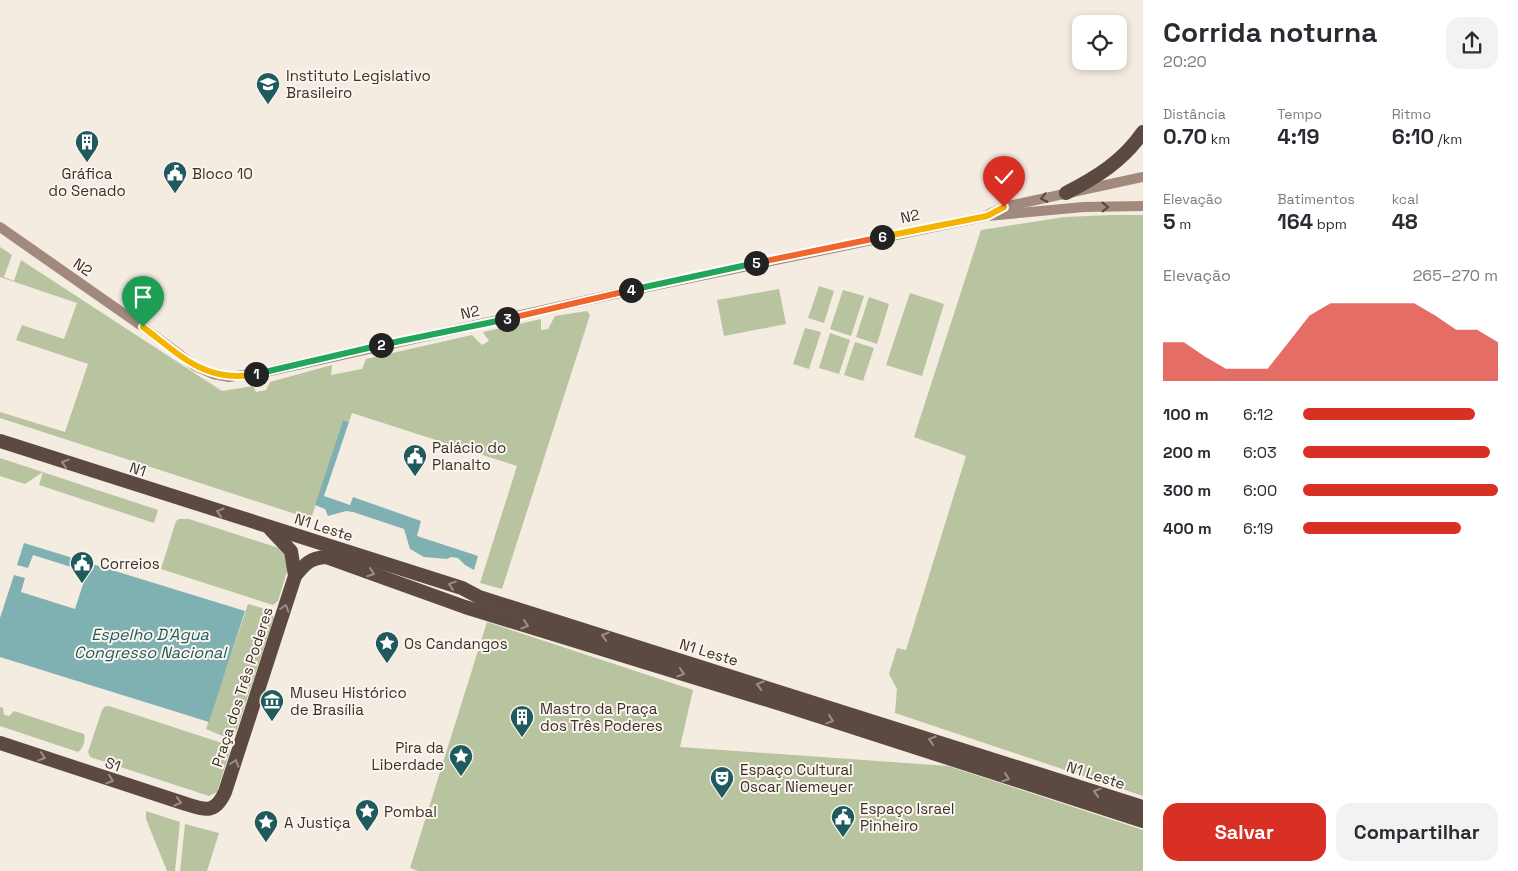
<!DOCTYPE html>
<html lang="pt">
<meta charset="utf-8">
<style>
:root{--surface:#fff;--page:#f2f2f3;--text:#2b2b33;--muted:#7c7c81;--accent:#d93025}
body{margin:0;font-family:"Space Grotesk",sans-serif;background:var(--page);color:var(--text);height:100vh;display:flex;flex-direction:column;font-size:19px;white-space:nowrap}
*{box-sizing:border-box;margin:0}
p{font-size:16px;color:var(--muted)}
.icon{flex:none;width:28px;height:28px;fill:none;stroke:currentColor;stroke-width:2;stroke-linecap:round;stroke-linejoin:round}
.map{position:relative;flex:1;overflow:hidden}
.panel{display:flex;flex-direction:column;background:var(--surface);width:375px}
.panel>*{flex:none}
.fabs{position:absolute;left:1072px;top:15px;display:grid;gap:10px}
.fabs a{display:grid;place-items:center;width:55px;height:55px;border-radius:10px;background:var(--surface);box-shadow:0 2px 8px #0003;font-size:25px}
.pin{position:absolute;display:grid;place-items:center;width:42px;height:42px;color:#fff;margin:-51px -21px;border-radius:50% 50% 50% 0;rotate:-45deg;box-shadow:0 0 5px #0007}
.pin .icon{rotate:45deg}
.km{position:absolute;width:25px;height:25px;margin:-12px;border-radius:50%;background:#222;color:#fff;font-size:14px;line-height:25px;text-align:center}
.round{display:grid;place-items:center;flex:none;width:52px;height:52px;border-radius:15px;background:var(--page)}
.summary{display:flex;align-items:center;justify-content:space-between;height:85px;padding:0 20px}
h1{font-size:28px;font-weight:700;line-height:38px}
.metrics{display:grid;grid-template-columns:repeat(3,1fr);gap:8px;height:85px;padding:5px 20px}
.metrics div{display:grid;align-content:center}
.metrics b{font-size:21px;font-weight:700}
.metrics small{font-size:14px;font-weight:400}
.metrics p{font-size:14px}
.chart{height:140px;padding:10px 20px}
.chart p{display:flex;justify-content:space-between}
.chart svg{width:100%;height:90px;margin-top:5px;fill:var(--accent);opacity:.7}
.cta{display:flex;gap:10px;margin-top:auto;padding:10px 20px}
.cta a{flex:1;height:58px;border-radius:15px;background:var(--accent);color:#fff;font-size:20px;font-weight:700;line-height:58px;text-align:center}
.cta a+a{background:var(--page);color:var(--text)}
ul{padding:0 20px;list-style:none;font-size:16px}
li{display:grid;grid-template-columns:80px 60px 1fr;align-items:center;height:38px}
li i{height:12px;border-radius:6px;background:var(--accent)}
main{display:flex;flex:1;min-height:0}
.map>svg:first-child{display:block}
</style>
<main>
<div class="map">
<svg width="1143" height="871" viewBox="0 0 1143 871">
<rect width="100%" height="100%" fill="#f4ebe1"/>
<g fill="#b8c4a0">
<path d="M1111,215h32v581l-248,-83 2,-24 -8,-15 8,-26 9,2 60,-194 -52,-19 67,-207 84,-13z"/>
<path d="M0,247l12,8 -8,22 10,4 7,-21 201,131 31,-5 3,6 10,-2 4,-8 62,-17 -1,10 31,-6 4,-10 106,-24 10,10 7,-4 -6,-9 58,-13v11l7,-1 7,-13 32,-5 3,4 -88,274 -22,-6 37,-117 -165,-53 -3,9 -6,-2 -32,99 -311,-101v-6l65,20 23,-68 -72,-24 6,-15 42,14 13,-36 -77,-26z"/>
<path d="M819,286l15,5 -10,32 -16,-5z"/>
<path d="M779,289l7,35 -62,12 -7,-36z"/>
<path d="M843,290l21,6 -13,40 -21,-7z"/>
<path d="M910,293l34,11 -22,72 -36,-11z"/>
<path d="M869,297l20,7 -12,40 -21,-7z"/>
<path d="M805,328l16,4 -12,37 -16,-5z"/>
<path d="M830,333l20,7 -11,34 -20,-6z"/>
<path d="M855,342l19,6 -11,33 -19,-6z"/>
<path d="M0,458l158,52 -4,13 -115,-38 4,-13 -18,12 -25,-8z"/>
<path d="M179,519h10l96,31 4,15 -11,36 -5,4 -112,-36 15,-48z"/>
<path d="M248,604l24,7 2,7 -38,114 -6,7 -24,-10z"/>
<path d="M487,622l206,68 -13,57 268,19 195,64v41h-725l-8,-3z"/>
<path d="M109,706l119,39 2,6 -13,41 -8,4 -119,-39 -2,-5 14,-42 2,-3z"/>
<path d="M0,707l3,1 1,7 5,1 5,-5 70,23c2,6 -1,15 -6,18l-78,-26z"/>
<path d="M146,811l34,11 -5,49h-8l-21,-52z"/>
<path d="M185,824l34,9 -12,38h-27z"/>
</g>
<g fill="#7fb0b2">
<path d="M343,420l6,2 -25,74 26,9 3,-8 68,24 -4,15 61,20 -4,14 -9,-5 -7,-7 -7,-1 -4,2 -23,-2 -14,-8 -6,-20 -51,-17 -7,-1 -18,5 -3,-7 -10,-4z"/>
<path d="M24,543l221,68 -36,111 -209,-65v-39l14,-43 11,3 -4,14 54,17 12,-37 -54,-17 -5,13 -11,-3z"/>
</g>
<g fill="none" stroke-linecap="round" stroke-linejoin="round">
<g stroke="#a18a7d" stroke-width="10">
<path d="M989,214l15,-7 139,-30"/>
<path d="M0,227l143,100 52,39 18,8 16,3 41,-6 358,-80 359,-75 97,-9 59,-1"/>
</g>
<g stroke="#5c4a42" stroke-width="14">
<path d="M1066,193c31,-16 57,-32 77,-61"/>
<path d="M0,441l462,147 17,9 664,210"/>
<path d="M295,576c10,-12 15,-18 31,-19l139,50 319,98 359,116"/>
<path d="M0,743l186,61c20,6 29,10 39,-12l70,-216 -4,-25 -20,-21"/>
</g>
</g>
<defs><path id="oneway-chevron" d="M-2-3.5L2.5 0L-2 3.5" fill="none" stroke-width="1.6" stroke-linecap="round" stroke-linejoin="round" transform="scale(1.25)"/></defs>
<g stroke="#544640">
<use href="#oneway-chevron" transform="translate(1044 198) rotate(168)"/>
<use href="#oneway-chevron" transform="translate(1105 207) rotate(-1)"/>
</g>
<g stroke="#9c8e87">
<use href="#oneway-chevron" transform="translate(65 463) rotate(-162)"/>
<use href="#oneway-chevron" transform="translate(220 512) rotate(-163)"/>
<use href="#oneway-chevron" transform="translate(371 573) rotate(20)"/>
<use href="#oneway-chevron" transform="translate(452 585) rotate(-162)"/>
<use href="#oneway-chevron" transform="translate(285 608) rotate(-72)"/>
<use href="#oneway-chevron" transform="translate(525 625) rotate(17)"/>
<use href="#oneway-chevron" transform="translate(605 636) rotate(-163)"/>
<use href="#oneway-chevron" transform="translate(681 673) rotate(17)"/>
<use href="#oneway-chevron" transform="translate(760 685) rotate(-163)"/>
<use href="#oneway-chevron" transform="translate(830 720) rotate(19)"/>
<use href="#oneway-chevron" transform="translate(932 740) rotate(-163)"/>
<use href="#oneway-chevron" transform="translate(42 757) rotate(18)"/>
<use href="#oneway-chevron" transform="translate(235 763) rotate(-72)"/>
<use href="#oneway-chevron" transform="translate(1006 778) rotate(18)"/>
<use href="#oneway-chevron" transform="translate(110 780) rotate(19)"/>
<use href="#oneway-chevron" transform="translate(1097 792) rotate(-162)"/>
<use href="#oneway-chevron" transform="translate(178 802) rotate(17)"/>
</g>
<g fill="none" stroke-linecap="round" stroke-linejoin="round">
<g stroke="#fff" stroke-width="10">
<path id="split-1" d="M143,327c37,28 63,57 113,47"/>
</g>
<g stroke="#fff" stroke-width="10">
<path id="split-2" d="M256,374l125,-29"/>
</g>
<g stroke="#fff" stroke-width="10">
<path id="split-3" d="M381,345l126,-26"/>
</g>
<g stroke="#fff" stroke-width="10">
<path id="split-4" d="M507,319l124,-29"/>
</g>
<g stroke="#fff" stroke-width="10">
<path id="split-5" d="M631,290l125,-27"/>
</g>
<g stroke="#fff" stroke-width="10">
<path id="split-6" d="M756,263l126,-26"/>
</g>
<g stroke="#fff" stroke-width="10">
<path id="split-7" d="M882,237l105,-21 17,-9"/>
</g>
<use href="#split-1" stroke="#f5b400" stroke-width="6"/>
<use href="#split-2" stroke="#22a559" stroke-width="6"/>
<use href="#split-3" stroke="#22a559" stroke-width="6"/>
<use href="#split-4" stroke="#f0652b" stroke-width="6"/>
<use href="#split-5" stroke="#22a559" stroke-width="6"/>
<use href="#split-6" stroke="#f0652b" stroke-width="6"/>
<use href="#split-7" stroke="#f5b400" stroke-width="6"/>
</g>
<defs>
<g id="university-pin" transform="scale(1.25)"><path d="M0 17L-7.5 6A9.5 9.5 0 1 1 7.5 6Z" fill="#1f5a5e" stroke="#fbf5ee"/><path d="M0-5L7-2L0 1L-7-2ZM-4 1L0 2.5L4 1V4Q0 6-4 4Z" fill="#fff"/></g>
<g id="building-pin" transform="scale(1.25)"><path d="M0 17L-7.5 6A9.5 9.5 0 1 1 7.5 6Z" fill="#1f5a5e" stroke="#fbf5ee"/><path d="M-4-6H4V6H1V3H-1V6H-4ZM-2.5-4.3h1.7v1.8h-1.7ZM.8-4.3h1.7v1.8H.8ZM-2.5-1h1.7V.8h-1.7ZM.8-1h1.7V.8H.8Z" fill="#fff"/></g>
<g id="civic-pin" transform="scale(1.25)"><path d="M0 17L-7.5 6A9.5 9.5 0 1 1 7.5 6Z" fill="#1f5a5e" stroke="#fbf5ee"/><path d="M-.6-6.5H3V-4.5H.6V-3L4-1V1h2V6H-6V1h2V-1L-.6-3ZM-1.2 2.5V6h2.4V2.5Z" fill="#fff"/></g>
<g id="sight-pin" transform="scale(1.25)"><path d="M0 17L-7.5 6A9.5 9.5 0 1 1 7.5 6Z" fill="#1f5a5e" stroke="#fbf5ee"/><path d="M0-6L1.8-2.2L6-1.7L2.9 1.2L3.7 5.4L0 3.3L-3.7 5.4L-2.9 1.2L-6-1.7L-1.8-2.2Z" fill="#fff"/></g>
<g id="museum-pin" transform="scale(1.25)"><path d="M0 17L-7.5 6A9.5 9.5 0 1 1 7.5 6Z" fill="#1f5a5e" stroke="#fbf5ee"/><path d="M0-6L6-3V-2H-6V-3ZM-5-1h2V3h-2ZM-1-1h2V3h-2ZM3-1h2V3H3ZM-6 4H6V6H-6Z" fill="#fff"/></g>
<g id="theatre-pin" transform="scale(1.25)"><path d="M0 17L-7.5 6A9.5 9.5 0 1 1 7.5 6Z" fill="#1f5a5e" stroke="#fbf5ee"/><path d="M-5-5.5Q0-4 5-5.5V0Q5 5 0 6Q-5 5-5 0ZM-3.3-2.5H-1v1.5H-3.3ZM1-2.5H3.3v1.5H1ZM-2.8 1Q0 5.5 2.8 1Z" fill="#fff"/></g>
</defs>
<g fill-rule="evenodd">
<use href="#university-pin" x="268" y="84"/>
<use href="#building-pin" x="87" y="142"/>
<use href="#civic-pin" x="175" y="173"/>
<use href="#civic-pin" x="415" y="456"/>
<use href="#civic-pin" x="82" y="563"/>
<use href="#sight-pin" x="387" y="643"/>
<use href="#museum-pin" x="272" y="701"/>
<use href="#building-pin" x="522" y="717"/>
<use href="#sight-pin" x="461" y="756"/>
<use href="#theatre-pin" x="722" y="778"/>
<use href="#sight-pin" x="367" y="811"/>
<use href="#civic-pin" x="843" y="817"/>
<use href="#sight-pin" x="266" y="822"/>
</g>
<g text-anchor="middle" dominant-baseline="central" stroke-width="4" stroke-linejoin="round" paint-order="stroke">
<g font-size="15" fill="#3b302b" stroke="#fbf5ee" text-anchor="start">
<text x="286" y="75">Instituto Legislativo<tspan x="286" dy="17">Brasileiro</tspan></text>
<text x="87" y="173" text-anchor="middle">Gráfica<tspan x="87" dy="17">do Senado</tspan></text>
<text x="192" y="173">Bloco 10</text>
<text x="432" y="447">Palácio do<tspan x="432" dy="17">Planalto</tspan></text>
<text x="100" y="563">Correios</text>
<text x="404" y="643">Os Candangos</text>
<text x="290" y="692">Museu Histórico<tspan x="290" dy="17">de Brasília</tspan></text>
<text x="540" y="708">Mastro da Praça<tspan x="540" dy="17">dos Três Poderes</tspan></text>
<text x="444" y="747" text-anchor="end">Pira da<tspan x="444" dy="17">Liberdade</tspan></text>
<text x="740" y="769">Espaço Cultural<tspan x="740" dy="17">Oscar Niemeyer</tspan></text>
<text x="860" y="808">Espaço Israel<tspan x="860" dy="17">Pinheiro</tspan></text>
<text x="384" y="811">Pombal</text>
<text x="284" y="822">A Justiça</text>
</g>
<g font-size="15" fill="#3b302b" stroke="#fbf5ee">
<text transform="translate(910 216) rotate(-12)">N2</text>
<text transform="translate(83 267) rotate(35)">N2</text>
<text transform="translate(470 312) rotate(-12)">N2</text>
<text transform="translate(138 469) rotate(18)">N1</text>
<text transform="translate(324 527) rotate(18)">N1 Leste</text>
<text transform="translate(709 652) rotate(17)">N1 Leste</text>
<text transform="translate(242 687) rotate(-72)">Praça dos Três Poderes</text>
<text transform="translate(113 764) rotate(19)">S1</text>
<text transform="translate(1096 775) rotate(18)">N1 Leste</text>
</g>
<g font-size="16" font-style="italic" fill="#1f5a5e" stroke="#fbf5ee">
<text x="150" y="634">Espelho D'Agua<tspan x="150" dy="18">Congresso Nacional</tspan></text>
</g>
</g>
</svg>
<div class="fabs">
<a><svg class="icon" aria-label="locate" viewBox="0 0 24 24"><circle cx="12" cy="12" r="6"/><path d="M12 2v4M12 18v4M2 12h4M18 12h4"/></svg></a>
</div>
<div class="pin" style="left:143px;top:327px;background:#1e9e55"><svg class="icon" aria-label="arrive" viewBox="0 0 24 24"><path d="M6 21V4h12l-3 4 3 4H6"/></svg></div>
<div class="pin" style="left:1004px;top:207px;background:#d93025"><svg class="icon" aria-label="check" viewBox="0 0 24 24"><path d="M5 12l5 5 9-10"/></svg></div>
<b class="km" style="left:256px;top:374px">1</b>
<b class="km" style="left:381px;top:345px">2</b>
<b class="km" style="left:507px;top:319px">3</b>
<b class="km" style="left:631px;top:290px">4</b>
<b class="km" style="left:756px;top:263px">5</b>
<b class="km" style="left:882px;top:237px">6</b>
</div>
<section class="panel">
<div class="summary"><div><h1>Corrida noturna</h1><p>20:20</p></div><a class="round"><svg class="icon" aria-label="share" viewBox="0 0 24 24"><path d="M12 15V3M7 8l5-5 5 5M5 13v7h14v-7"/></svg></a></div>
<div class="metrics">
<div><p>Distância</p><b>0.70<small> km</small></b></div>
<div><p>Tempo</p><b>4:19</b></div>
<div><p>Ritmo</p><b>6:10<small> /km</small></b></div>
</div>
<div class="metrics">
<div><p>Elevação</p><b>5<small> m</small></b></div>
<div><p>Batimentos</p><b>164<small> bpm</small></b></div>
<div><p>kcal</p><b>48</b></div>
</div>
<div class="chart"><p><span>Elevação</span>265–270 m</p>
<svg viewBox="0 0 160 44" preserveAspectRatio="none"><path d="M0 44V25L10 25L20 32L30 38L40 38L50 38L60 25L70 12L80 6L90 6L100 6L110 6L120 6L130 12L140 19L150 19L160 25V44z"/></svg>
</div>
<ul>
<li><b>100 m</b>6:12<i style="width:88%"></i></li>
<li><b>200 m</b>6:03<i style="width:96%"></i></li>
<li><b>300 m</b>6:00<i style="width:100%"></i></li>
<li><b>400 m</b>6:19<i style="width:81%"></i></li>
</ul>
<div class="cta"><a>Salvar</a><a>Compartilhar</a></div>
</section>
</main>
